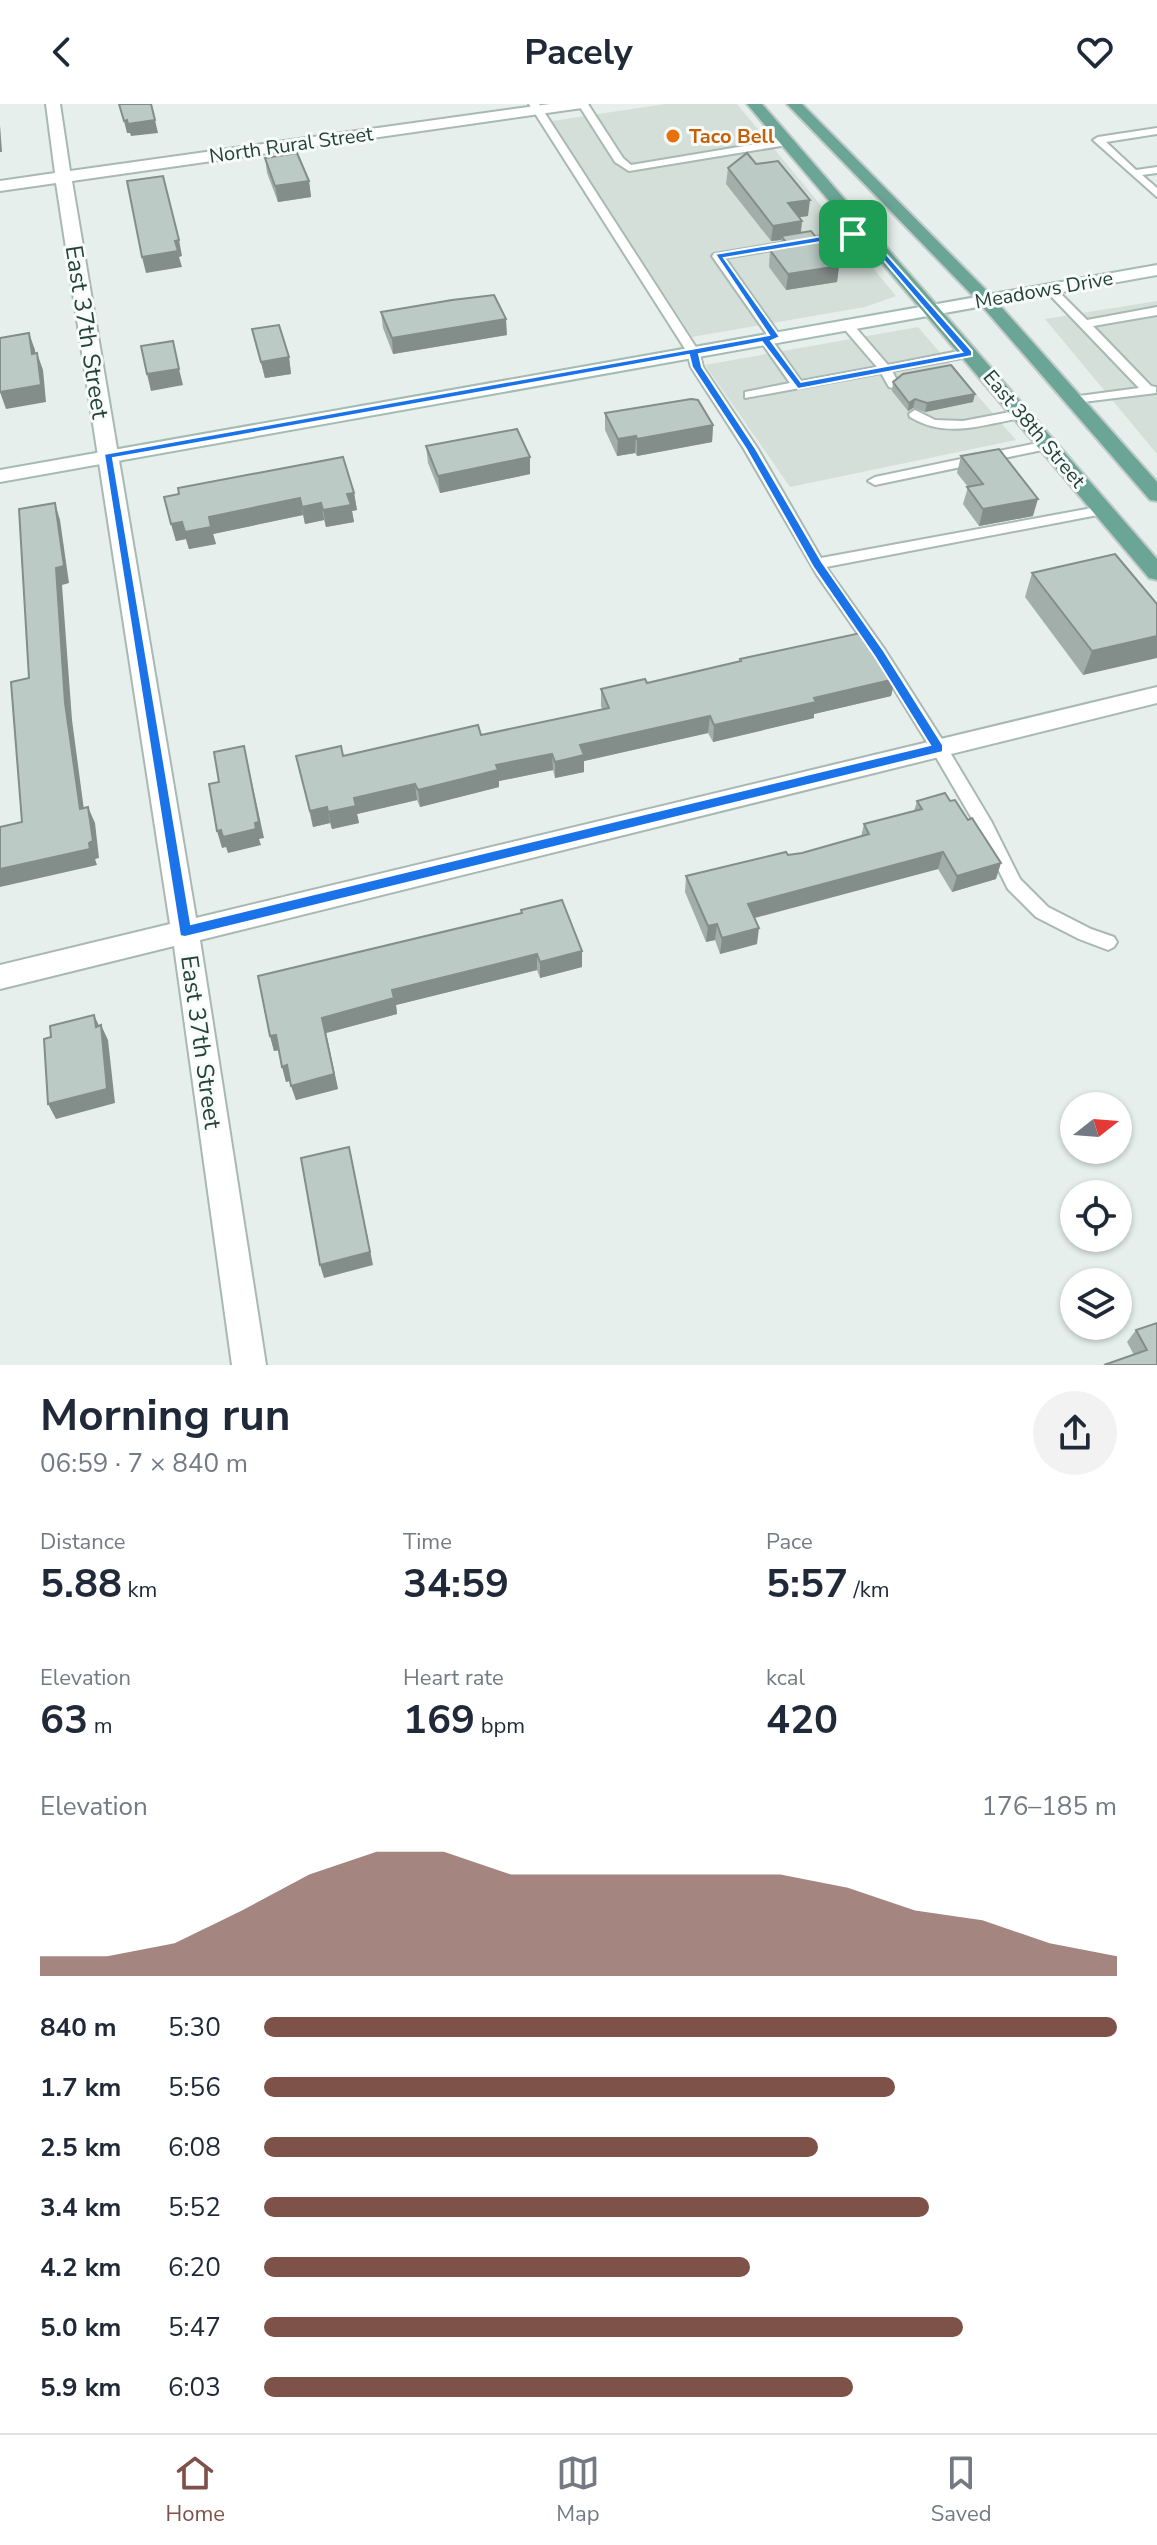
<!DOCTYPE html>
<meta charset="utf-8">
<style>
:root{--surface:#fff;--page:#f2f2f3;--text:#1f2937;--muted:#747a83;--line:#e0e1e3;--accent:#7f5249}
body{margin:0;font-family:"Nunito Sans",sans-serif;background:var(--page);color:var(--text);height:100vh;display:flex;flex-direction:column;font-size:30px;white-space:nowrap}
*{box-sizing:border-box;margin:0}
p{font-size:26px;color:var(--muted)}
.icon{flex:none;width:44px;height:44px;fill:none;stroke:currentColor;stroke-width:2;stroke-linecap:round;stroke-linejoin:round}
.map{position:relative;height:1261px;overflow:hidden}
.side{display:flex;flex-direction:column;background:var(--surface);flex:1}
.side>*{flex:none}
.needle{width:52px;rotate:73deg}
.fabs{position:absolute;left:1060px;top:988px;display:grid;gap:16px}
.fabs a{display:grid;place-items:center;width:72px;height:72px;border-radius:50%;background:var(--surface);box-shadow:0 2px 6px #0004;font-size:40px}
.pin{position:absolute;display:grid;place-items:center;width:68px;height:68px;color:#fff;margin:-34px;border-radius:16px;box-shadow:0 4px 12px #0006}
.round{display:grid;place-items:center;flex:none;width:84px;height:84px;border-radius:42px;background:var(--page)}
.headline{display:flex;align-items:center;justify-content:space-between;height:136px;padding:0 40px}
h1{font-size:44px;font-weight:700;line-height:60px}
.stats{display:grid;grid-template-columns:repeat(3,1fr);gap:12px;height:136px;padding:8px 40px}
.stats div{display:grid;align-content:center}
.stats b{font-size:40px;font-weight:700}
.stats small{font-size:22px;font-weight:400}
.stats p{font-size:22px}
.chart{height:224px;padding:16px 40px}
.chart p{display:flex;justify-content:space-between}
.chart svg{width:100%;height:144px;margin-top:8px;fill:var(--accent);opacity:.7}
ul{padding:0 40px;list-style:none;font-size:26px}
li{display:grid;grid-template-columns:128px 96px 1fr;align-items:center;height:60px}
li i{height:20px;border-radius:10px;background:var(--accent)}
header{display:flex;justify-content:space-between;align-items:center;height:104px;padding:0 40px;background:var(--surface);font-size:36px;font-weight:700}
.tab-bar{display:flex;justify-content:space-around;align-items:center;height:112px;border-top:2px solid var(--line);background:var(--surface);font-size:22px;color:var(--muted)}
.tab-bar a{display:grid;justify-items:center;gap:4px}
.tab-bar .selected{color:var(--accent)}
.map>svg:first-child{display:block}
</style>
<header><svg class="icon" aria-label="back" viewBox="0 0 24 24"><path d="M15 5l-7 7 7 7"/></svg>Pacely<svg class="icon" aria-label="heart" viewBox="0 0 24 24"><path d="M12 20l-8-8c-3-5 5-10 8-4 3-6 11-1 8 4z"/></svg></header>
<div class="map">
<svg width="1157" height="1261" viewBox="0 0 1157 1261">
<rect width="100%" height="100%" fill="#e6efeb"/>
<g fill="#d4dfda">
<path d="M665,0h72l159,192 -31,11 -173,30 -140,-216z"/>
<path d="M1157,197v153l-112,-135z"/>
<path d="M918,223l98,113 -226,47 -85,-122z"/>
</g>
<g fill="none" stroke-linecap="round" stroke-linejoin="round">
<g stroke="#a8b8b2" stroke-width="4">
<g id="lane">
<path d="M529,0h10l160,248 4,15 55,82 63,109 282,-52 5,1 2,3 -2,3 -5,1 -277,53 59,83 60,94 46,77 29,58 28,28 43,22 23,8 3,5 -3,5 -6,3 -29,-11 -43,-22 -28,-28 -30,-60 -45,-77 -58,-94 -58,-83 -73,-126 -53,-82 -4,-15z"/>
<path d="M578,0h10l35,54 8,7 156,-26 5,3 -5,3 -158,26 -14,-9z"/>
<path d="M1157,24v6l-51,8 30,28 21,-3v6l-15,2 15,13v9l-64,-57 5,-3z"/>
<path d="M864,125l4,1v4l-143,24 56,79 -9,3 29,41 76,-14 -37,-43 6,-4 4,1 38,44 81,-16 4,1v6l-81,15 7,13 -6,4 -4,-1 -8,-14 -136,25v-6l45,-9 -31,-44 9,-3 -56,-80 2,-2z"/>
<path d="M1050,182l4,1 33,33 70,-13v8l-64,11 58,60 5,1v6l-81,10 -2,-3 6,-4 60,-8 -93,-97 -2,-2z"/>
<path d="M915,306l20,10 28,1 58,-11 6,4 -6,4c-40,7 -74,21 -111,-1l-1,-3z"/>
<path d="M1047,337l5,1v6l-177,37 -7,-4 7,-4z"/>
</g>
</g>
<g stroke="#a8b8b2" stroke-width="4">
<path id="street" d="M46,0h14l10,67 480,-67h39l-7,4 -510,73 124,737 961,-231v16l-957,237 66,425h-34l-58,-419 -174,43v-24l170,-41 -114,-741 -56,8v-10l55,-8z"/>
</g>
<g stroke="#a4bbb3" stroke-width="4">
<path id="secondary" d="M1157,161v10l-1157,207v-12z"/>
</g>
<g stroke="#c2cac8" stroke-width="4">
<g id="primary">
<path d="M747,0h15l395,455v21l-8,-2z"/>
<path d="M787,0h15l185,187 170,191v19l-7,-1 -175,-202z"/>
</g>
</g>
<use href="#lane" fill="#fff" fill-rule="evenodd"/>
<use href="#street" fill="#fff" fill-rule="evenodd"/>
<use href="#secondary" fill="#fff" fill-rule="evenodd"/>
<use href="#primary" fill="#6aa596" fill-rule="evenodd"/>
</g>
<g fill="#a1aea9">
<path d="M265,54l44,23 2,16 -33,5 -11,-29z"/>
<path d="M756,60l52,52 -9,1 3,4 -1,12 38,33 -2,16 -51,8 -17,-23 1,-17 10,-1 1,-9 -10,1 -45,-57 2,-16z"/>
<path d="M381,208l126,23 -114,19 -10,-26z"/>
<path d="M252,225l37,28 2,17 -26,4z"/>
<path d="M893,278l80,20 -48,10 -12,-4 -5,3 -16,-20z"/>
<path d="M605,309l108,12 -1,17 -75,14 -2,-3 -18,3 -12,-26z"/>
<path d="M426,342l104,11v17l-90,19 -12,-30z"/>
<path d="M961,352l72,60 -54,10 -16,-22 5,-17 -11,-14z"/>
<path d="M354,389l3,17 -5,1 2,11 -28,5 -2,-7 -19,4 -2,-9 -90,19 3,10 -27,5 -3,-10 -10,2 -12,-44z"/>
<path d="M1032,469l125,31 -74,71 -58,-78z"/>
<path d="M740,555l155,20 -4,17 -77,18v4l-101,24 -5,-9 -124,28v11l-29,6 -2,-8 -54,11v6l-79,20 -3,-7 -60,14 2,9 -27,6 -2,-6 -17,4 -17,-71h47l138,-21 121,-26 -1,-3v-17l46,-6 93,-22z"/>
<path d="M917,697l79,78 -44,13 -14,-23 -183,49 2,26 -37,10 -5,-14 -9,2 -21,-50 1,-16 116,-23 59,-16 3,-13 50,-13z"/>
<path d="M521,806l61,57 -42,11 -3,-8 -141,35 1,9 -71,19 12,56 -42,11 -6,-19 -4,1 -7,-32 -5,1 -4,-15 251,-123z"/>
<path d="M1136,1226l21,35 -23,-10 -7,-13z"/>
</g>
<g fill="#838d89">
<path d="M155,16l3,13 -27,3 -1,-3h-3l-3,-12z"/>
<path d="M0,21l2,27h-2z"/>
<path d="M309,77l2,16 -33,5 -3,-16z"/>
<path d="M810,96l-2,16 -22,3 2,-16z"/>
<path d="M802,117l-2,16 -19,-1v4l-10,1 2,-15z"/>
<path d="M179,136l3,16 -3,1 3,10 -36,6 -4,-16 33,-16z"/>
<path d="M839,162l-2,16 -51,8 2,-16z"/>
<path d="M506,215l1,16 -114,19 -1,-16z"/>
<path d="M29,229l6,17 2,20 -5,-16z"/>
<path d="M37,249l6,17 3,32 -40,7 -6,-17z"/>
<path d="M289,253l2,17 -26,4 -4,-16z"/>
<path d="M179,265l4,16 -32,6 -4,-17z"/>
<path d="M975,290l-2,8 -48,10 2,-9z"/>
<path d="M915,295l-2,9 -5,3 1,-8z"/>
<path d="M713,321l-1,17 -75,14v-17z"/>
<path d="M636,332l-1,17 -18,3 1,-17z"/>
<path d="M530,353v17l-90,19 -2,-17z"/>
<path d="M354,389l3,17 -5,1 2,11 -28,5 -3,-17 24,-16z"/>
<path d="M300,394l3,17 -90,19 3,10 -27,5 -3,-10 -10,2 -5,-17z"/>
<path d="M1038,395l-5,17 -54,10 4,-17z"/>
<path d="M55,399l5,17 9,63 -7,2 10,135 14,105 -6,-16 -15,-106 -9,-135z"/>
<path d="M321,399l3,17 -19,4 -3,-17z"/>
<path d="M1157,532v22l-74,17 9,-24z"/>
<path d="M895,575l-4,17 -77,18v4l-101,24 1,-17 100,-27z"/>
<path d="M710,612l-2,17 -124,28v11l-29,6v-16l25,-17z"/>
<path d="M244,642l20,92 -5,1 2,6 -33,8 -2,-6 -4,1 -5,-17z"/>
<path d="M552,650l1,16 -54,11v6l-79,20 -2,-17 78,-25z"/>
<path d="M415,680l2,16 -60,14 2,9 -27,6 -4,-17 26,-14z"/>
<path d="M88,703l7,16 4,35 -4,1 2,6 -97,22v-18l89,-26z"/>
<path d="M327,703l3,16 -17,4 -3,-16z"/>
<path d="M943,748l-5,17 -192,51 2,-16z"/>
<path d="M1001,759l-5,16 -44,13 5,-16z"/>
<path d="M717,820l-2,16 -9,2 2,-16z"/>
<path d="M759,824l-2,16 -37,10 2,-16z"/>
<path d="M582,847v16l-42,11v-16z"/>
<path d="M537,850v16l-141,35 1,9 -71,19 12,56 -42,11 -5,-14 31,-68 70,-28z"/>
<path d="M94,911l7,15v-5l7,15 7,63 -59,16 -8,-15 48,-77z"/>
<path d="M276,931l4,15 -6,1 -4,-15z"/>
<path d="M287,961l5,15 -6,2 -4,-15z"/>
<path d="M349,1043l24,118 -49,13 -4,-13z"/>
</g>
<g fill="#bbcac4" stroke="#838d89" stroke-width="2">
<path d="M119,0h32l4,16 -27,4 -1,-4 -3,1z"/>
<path d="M297,49l12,28 -34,5 -10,-28z"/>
<path d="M747,49l9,11 22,-3 32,39 -22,3 14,18 -29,5 -45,-58z"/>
<path d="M163,72l16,64 -4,1 3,10 -36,6 -15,-76z"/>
<path d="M811,127l28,35 -51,8 -18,-24 20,-3 -9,-11z"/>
<path d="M494,191l12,24 -114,19 -11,-26 71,-12z"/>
<path d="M279,221l10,32 -28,5 -9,-33z"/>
<path d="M29,229l3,21 5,-1 4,32 -41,7v-54z"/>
<path d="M173,237l6,28 -32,5 -6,-28z"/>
<path d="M951,261l24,29 -48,9 -12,-4 -6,4 -16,-21 10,-8z"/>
<path d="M691,295l7,1 15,25 -76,14 -1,-3 -18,3 -13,-26z"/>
<path d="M517,325l13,28 -92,19 -12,-30z"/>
<path d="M999,345l39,50 -55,10 -16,-22 16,-3 -22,-28z"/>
<path d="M343,353l11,36 -7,1 4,11 -28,5 -2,-7 -19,4 -2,-9 -91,19 2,10 -26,5 -3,-10 -11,2 -7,-27 15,-3 -1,-6z"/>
<path d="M55,399l9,63 -8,2 9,135 15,106 8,-2 5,34 -4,2 1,6 -90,20v-42l22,-5 -11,-140 18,-4 -10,-169z"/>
<path d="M1115,450l42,50v32l-65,15 -60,-78z"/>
<path d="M865,528l30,47 -81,19 2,4 -102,23 -4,-9 -130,29 4,10 -29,7 -3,-8 -56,11 2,5 -80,20 -3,-6 -61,14 2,8 -28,6 -1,-5 -17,4 -14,-55 45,-10 2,10 135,-31 3,10 128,-27 -8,-19 44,-10 2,4 94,-22 -1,-2z"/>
<path d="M244,642l15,76 -4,1 1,6 -33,8 -2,-7 -4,1 -8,-47 10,-2 -5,-30z"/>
<path d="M945,689l5,8 5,-1 13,20 4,-2 29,45 -44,13 -14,-24 -195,52 11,24 -37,10 -5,-14 -9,2 -22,-50 100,-24 2,3 14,-2 67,-19 -5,-10 58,-15 -5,-8z"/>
<path d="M562,796l20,51 -42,11 -3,-8 -145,36 2,8 -72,20 12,56 -43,12 -4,-21 -5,2 -6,-32 -6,1 -12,-60 264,-63 -1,-3z"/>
<path d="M94,911l2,12 5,-2 6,64 -59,15 -4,-65 7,-2 -1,-11z"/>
<path d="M349,1043l21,105 -50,13 -19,-107z"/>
<path d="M1157,1219v42h-53l43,-15 -11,-20z"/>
</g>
<path fill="#1a73e8" stroke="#fff" stroke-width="2" fill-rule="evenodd" d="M864,125l108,122v5l-174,33 -36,-47 -63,12 3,13 54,82 66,113 62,89 59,94v7l-758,185 -5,-1 -76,-482 665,-119 -54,-81zM862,131l100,117 -161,30 -30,-41 9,-4 -56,-79zM689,251l3,12 54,82 67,118 62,90 55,88 -739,179 -78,-466z"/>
<circle fill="#e8710a" stroke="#f7fbf9" stroke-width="3" cx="673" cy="32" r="8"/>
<g text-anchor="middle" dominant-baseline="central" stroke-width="6" stroke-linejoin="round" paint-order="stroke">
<g font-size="20" font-weight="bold" fill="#c56008" stroke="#f7fbf9" text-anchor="start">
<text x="689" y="32">Taco Bell</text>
</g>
<g font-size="20" fill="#24423a" stroke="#f7fbf9">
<text transform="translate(291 41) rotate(-8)">North Rural Street</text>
<text transform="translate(1044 186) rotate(-10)">Meadows Drive</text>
<text transform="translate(1034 325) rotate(50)">East 38th Street</text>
</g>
<g font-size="24" fill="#24423a" stroke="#f7fbf9">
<text transform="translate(87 228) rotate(81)">East 37th Street</text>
<text transform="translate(201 938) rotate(82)">East 37th Street</text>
</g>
</g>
</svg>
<div class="fabs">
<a><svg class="needle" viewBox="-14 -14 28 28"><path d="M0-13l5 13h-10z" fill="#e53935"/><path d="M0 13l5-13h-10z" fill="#747a83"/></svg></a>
<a><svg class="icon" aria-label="locate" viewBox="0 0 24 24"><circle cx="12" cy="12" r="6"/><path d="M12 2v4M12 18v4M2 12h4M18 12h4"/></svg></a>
<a><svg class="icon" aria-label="layers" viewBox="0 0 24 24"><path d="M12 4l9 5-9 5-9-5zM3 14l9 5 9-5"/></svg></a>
</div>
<div class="pin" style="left:853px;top:130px;background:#1e9e55"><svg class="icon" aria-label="arrive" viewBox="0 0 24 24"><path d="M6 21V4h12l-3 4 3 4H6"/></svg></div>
</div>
<section class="side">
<div class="headline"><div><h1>Morning run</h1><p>06:59 · 7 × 840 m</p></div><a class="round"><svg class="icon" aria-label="share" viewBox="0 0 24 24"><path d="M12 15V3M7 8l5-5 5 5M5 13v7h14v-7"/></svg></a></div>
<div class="stats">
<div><p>Distance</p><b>5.88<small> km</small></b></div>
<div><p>Time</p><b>34:59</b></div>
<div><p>Pace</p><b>5:57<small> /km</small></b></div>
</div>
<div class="stats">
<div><p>Elevation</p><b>63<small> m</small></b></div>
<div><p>Heart rate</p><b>169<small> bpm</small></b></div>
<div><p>kcal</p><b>420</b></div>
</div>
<div class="chart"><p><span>Elevation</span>176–185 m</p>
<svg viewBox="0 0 160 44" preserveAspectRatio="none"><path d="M0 44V38L10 38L20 34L30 24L40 13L50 6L60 6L70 13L80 13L90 13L100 13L110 13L120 17L130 24L140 27L150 34L160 38V44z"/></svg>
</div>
<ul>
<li><b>840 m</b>5:30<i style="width:100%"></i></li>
<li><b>1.7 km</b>5:56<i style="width:74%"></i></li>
<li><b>2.5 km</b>6:08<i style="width:65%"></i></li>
<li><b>3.4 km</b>5:52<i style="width:78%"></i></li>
<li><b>4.2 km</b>6:20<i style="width:57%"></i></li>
<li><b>5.0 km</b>5:47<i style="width:82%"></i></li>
<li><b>5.9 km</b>6:03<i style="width:69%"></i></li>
</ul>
</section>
<nav class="tab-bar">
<a class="selected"><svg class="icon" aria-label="home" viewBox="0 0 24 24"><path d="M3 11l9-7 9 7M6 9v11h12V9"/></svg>Home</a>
<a><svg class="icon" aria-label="map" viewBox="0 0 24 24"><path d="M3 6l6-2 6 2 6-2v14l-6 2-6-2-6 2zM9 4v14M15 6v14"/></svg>Map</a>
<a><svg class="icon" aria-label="saved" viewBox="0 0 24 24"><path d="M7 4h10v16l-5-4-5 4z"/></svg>Saved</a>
</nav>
